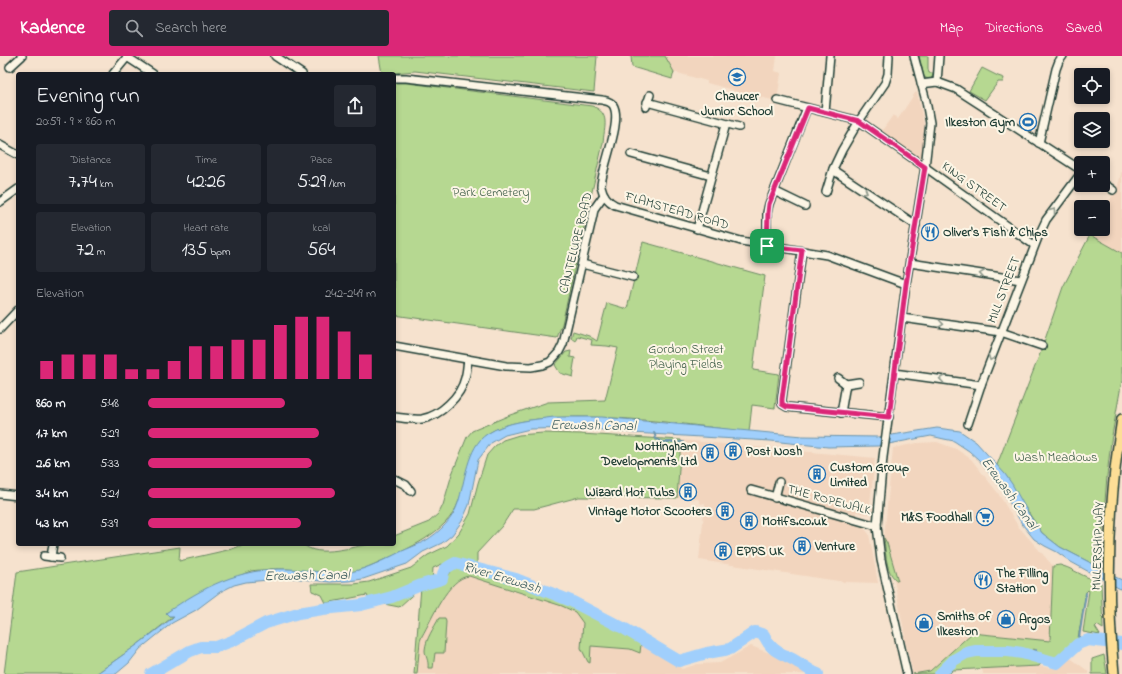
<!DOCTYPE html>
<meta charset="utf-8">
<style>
:root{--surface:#171b24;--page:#242831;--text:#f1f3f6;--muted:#9ea1a6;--accent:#db2777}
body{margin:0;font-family:"Indie Flower",sans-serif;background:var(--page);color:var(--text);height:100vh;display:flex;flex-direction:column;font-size:15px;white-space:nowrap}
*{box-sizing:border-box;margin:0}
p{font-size:13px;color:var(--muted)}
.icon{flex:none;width:22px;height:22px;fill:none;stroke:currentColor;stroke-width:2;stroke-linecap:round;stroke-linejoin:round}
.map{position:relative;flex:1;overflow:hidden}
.side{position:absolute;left:16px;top:16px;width:380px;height:474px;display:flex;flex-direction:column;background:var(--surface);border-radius:4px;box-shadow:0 2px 6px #0003}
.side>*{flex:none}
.fabs{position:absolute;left:1074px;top:12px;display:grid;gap:8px}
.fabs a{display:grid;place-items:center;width:36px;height:36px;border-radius:4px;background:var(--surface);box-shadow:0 2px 6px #0003;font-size:20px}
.pin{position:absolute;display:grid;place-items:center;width:34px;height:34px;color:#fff;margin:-17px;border-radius:8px;box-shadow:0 2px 6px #0006}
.round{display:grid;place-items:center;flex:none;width:42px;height:42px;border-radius:4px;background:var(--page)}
.overview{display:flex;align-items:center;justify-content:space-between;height:68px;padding:0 20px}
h1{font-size:22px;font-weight:600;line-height:30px}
.metrics{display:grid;grid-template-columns:repeat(3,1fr);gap:6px;height:68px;padding:4px 20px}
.metrics div{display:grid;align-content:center;border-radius:4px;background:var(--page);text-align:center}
.metrics b{font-size:20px;font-weight:600}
.metrics small{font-size:11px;font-weight:400}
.metrics p{font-size:11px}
.chart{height:112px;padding:8px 20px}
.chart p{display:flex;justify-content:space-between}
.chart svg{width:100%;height:72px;margin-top:4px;stroke:var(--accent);stroke-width:6}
ul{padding:0 20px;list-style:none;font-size:13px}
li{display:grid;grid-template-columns:64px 48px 1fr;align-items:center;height:30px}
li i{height:10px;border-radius:5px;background:var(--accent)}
header{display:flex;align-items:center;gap:24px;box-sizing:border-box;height:56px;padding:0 20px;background:var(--accent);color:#fff}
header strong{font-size:19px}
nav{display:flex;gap:22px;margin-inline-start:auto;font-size:14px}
.search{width:280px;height:36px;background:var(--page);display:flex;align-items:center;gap:10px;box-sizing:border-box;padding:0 14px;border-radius:4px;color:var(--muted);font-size:15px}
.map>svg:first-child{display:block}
</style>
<header>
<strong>Kadence</strong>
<div class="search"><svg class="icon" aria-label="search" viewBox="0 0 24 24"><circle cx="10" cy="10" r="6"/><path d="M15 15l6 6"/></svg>Search here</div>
<nav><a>Map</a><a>Directions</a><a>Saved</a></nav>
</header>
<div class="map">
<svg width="1122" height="618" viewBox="0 0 1122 618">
<rect width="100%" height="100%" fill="#f6e2ce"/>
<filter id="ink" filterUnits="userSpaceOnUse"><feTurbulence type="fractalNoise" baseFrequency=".025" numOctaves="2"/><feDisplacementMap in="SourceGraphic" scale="8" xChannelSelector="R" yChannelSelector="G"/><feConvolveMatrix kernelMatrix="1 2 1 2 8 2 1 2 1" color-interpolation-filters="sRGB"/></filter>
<g filter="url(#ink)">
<g fill="#f2d5be">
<path d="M665,0h112l-2,15 6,2 -4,28 -44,-10v-1l-26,-7v-2l-33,-9z"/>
<path d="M917,36l7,33 -2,35 -41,-28 12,-17 5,4 17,-26z"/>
<path d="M1122,114v83l-32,-18 3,-6h10v-16l11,-20h2l2,-2 -1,-2z"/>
<path d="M681,384l194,18 -6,55 -2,1 -11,-2 -2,12 11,5 4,5 9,49 -33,-1 -146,-22 6,-57 -4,1 -3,-5 -21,-1z"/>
<path d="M937,386l19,7 15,10 27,34 20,33 35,40 -3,75 -78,-8 -42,38 -17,2 -9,-37h1l-18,-93 -3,-5 9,-90 24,-5z"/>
<path d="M455,511l54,14 23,7 29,12 21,10 33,18 67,41 16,-5 22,-1 31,-17 26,10 25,14 4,4h-392l7,-87 23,-7z"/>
<path d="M1069,601l19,14v3h-105l-1,-6 57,-2 11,2 9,-2z"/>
</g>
<g fill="#b6d891" stroke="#6a8a62" fill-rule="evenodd">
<path d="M379,0h218l-3,36 -179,-21 -33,3z"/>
<path d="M631,0h34l9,16 -2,7 -40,-12z"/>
<path d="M919,0h9v13l1,4h5l-3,6h-3l-4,-2z"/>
<path d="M982,12l16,8 6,2 -1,4h-5l-13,18 -16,-9z"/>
<path d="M394,27h13l185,23c19,7 12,21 11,37l-41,181 -5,14 -163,-23z"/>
<path d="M1090,179l32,18v127l-11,61 -4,35 -4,51 -1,44 -13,-9 -29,-15 -18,-14 -45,-68 44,-114 22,-64z"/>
<path d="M643,186l122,34 -12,94 26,4 -4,34 -23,-3 -3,27c-53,-6 -234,-35 -269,9 -14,18 -14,41 -22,62 -10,29 -52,47 -79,59 -13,6 -27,12 -41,11 -23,0 -45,-5 -67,-4 -7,1 -14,1 -20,2 -9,3 -17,8 -24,12 -21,10 -41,20 -61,30l3,3h5l-37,29 -41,29h-92l13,-102 163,-25 -1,14 53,-12 13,-5h58c15,15 50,2 69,0 7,-1 15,0 22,0v-8l35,-14 10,-9 4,-8 9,-31 15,-37 5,-6 38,-16 38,-13 57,-2 13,-52 -11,-2 -16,-1 1,-5 -15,-4 -2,5 -4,-3 2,-7 16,5 8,5 10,-38 20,6z"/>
<path d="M571,295l-1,6 5,1 -2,12 1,1 -1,6 -13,-4 -5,-8 11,-13z"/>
<path d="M543,377l38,1 100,6 -4,58 -98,-1 -45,12h-21l-11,17 -25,27v19l55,16 29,12 21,10 59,34 -1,9 -10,-4 -39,-3 -1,17 -2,-1 -7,-14 2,-25 -8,-11 -13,-6 -93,-30c-21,2 -37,43 -47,60l-2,5 -3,33h-3l7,-87 -22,20 -15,-3 -12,3 -5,-12 -41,8 -4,-8 -10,-4 -1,-7h43l15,-2 42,-14 17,-13 19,-9 12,-13 11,-19 8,-31 9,-28 8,-9 8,-6 16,-5zM442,508l9,8 -7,8 -12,3 1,-15z"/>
<path d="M884,482l3,5 11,38c-13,-7 -12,-30 -14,-43z"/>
<path d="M1060,509c11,3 19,9 29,13 5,2 9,2 12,5l2,46 -6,-4 -2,2 5,8 -17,-3 6,-41 -1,-1 -2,2 -8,46 -2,3 -20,18 -21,-4 3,-3 -4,-3 -4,2c-18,-3 -48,-8 -65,0 -11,5 -19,15 -27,23h-25l17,-3 42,-38 78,8 3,-75z"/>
<path d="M439,562h6l1,4 -2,31h-9l-2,15h-5c1,-8 -3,-12 -3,-18 1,-12 9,-22 14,-32z"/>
<path d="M992,597h17l34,8 -4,5 -86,4 -4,4h-6c16,-17 27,-20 49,-21z"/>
<path d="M1104,599l3,19h-15v-15z"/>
</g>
<path fill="#a0cffc" stroke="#6c95ac" d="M554,361h48l200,19 77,1 58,-9 23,3 16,11 29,32 7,10 18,32 12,17 18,14 29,15 13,9 20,9v10l-51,-28 -14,-10 -12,-6 -11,-7 -12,-15 -21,-36 -22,-28 -10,-9 -15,-10 -10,-2 -13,-3 -53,10 -50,1 -57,-6 -139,-8 -48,-5 -54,1 -25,6 -14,8 -13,17 -9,45 -7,16 -10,14 -10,8 -19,9 -16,12 -44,15 -14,2 -19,1 -39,-4 -45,4 -12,3 -14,7 -24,18 -24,13 -32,26 -11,14 -13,11h-20l41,-29 33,-25 4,-4h-5l-3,-3c37,-26 74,-45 120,-44 21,0 43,6 64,3 17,-3 34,-12 50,-20 9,-4 17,-7 25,-11 15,-9 28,-22 33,-38 7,-21 9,-56 29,-69 20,-13 45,-14 67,-17z"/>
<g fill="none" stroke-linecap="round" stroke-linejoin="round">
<g stroke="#6c95ac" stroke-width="2">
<path d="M654,376l2,7 7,3h20"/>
<path d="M1078,588l8,-51"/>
<path d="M1030,600l6,-6"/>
</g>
<g stroke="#a0cffc" stroke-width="12">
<path d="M151,618l39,-23 11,-4h15l16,-6 34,-18 32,-10 25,-4 38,-4 31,-8 29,-12 21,-6c1,-10 5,-12 13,-16l61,16 55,22 54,28 54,32 28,-8 23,-4 25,-17 9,3c9,20 19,17 35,28 6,3 12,9 19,11"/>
<path d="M940,618l14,-14 12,-7 10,-2h32l14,2 35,10 21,-19 10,-4 34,4"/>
</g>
<g stroke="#1f3d34" stroke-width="10">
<g id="minor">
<path d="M275,0l27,18"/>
<path d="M127,1l26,17"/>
<path d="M10,11l12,-11"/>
<path d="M113,18l15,-18"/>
<path d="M394,22h12l196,22c4,1 8,1 11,5 10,16 -11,61 -12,81 2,9 6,15 14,19l126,36 86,14 65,24 14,5"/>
<path d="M937,26l2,-26"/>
<path d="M921,28l16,-2 19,7 125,81"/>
<path d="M777,44l82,21 66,46 109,78"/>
<path d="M647,46l92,25"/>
<path d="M646,51l4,-12"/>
<path d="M825,56l5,-56"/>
<path d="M1039,87l17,-74 3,-8 4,-5"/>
<path d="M0,89l18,10"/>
<path d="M631,98l80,22"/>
<path d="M833,114l83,55"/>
<path d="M1103,127l10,7"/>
<path d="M774,135l31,15"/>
<path d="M826,136l7,-23 9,-19 17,-29 26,-38 3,-9 1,-18"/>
<path d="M0,146l18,-13"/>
<path d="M697,173l29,-105"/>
<path d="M767,190v-33l2,-9 38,-96"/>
<path d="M802,195l-20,148v5l5,3 102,10"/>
<path d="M910,207l111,17"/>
<path d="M582,208l51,13"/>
<path d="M902,262l99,14 41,14"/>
<path d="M0,273l18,-19"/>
<path d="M394,290l112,20 25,1 11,-2 8,-3 9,-10 4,-8 30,-129 1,-6 10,-14"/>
<path d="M894,317l87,12"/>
<path d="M838,322l8,6 13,-2"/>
<path d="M841,357l5,-29"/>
<path d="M394,361c9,1 19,3 28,2 18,-3 39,-23 43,-41 2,-6 2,-13 3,-19"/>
<path d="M968,368l13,-39 58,-150 7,-15 35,-47"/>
<path d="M394,423l12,6 5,6"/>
<path d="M751,434l126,36"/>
<path d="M0,438l18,2"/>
<path d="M775,442l4,-16"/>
<path d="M44,500l16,2"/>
<path d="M51,501l2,-13"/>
<path d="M907,618l-26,-114 -4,-34 6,-69 23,-173 19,-117 5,-44 -4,-22 -12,-45"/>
</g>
</g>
<g stroke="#1f3d34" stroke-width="12">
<path id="major" d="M1114,618c-8,-85 -6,-171 8,-255"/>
</g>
<use href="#minor" stroke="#fcf5e5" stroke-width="7"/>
<use href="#major" stroke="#fdde96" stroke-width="9"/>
</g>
<defs><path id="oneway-chevron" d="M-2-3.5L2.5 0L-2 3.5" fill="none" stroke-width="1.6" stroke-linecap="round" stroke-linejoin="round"/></defs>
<g stroke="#8e998c">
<use href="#oneway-chevron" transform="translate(865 136) rotate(33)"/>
<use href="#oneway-chevron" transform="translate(1053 155) rotate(-53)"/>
<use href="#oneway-chevron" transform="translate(982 218) rotate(-171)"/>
<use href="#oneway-chevron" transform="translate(941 268) rotate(8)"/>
<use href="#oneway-chevron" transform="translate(991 302) rotate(111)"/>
<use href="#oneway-chevron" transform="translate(942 323) rotate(-172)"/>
</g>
</g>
<g fill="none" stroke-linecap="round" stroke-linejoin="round" filter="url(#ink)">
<g stroke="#fff" stroke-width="8">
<path id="route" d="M808,52l51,13 66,46 -19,117 -17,133 -102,-10 -5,-3v-5l20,-149 -35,-4 1,-33 1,-9z"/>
</g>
<use href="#route" stroke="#db2777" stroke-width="5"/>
</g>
<defs>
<g id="school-ring" transform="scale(0.9)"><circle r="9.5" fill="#fcf5e5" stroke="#1f6fb2" stroke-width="1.5"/><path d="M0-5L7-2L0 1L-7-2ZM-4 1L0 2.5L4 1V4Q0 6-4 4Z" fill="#1f6fb2"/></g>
<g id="stadium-ring" transform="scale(0.9)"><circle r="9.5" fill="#fcf5e5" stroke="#1f6fb2" stroke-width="1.5"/><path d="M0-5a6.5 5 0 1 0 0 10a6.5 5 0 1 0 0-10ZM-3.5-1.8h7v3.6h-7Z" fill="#1f6fb2"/></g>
<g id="restaurant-ring" transform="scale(0.9)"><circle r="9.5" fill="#fcf5e5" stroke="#1f6fb2" stroke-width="1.5"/><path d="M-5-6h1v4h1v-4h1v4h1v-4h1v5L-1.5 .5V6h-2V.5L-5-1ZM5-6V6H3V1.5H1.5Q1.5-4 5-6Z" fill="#1f6fb2"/></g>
<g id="building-ring" transform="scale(0.9)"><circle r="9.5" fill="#fcf5e5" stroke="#1f6fb2" stroke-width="1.5"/><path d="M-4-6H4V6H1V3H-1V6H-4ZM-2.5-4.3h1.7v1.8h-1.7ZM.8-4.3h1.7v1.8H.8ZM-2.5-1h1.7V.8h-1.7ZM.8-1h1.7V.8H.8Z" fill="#1f6fb2"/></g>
<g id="supermarket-ring" transform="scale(0.9)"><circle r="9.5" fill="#fcf5e5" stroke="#1f6fb2" stroke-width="1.5"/><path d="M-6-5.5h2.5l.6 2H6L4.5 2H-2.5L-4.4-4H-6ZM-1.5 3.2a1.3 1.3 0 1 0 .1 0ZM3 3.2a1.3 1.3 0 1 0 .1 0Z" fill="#1f6fb2"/></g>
<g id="shop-ring" transform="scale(0.9)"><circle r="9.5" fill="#fcf5e5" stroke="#1f6fb2" stroke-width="1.5"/><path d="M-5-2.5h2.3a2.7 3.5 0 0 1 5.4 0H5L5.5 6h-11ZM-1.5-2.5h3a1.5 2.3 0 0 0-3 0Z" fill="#1f6fb2"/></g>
</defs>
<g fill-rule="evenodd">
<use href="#school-ring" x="737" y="21"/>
<use href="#stadium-ring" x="1028" y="66"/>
<use href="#restaurant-ring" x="930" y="176"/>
<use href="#building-ring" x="733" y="395"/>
<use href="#building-ring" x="710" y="397"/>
<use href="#building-ring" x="817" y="418"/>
<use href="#building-ring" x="688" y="436"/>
<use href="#building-ring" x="725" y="455"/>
<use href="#supermarket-ring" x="985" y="461"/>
<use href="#building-ring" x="749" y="465"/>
<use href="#building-ring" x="802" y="490"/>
<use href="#building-ring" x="723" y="495"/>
<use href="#restaurant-ring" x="983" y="524"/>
<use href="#shop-ring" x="1006" y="563"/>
<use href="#shop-ring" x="924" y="567"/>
</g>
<g text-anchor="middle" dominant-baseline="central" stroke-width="4" stroke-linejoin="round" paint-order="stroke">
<g font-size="13" font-weight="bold" fill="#1f3d34" stroke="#fcf5e5" text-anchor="start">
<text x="737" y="40" text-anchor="middle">Chaucer<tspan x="737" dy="15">Junior School</tspan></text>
<text x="1015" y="66" text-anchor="end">Ilkeston Gym</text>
<text x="943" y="176">Oliver's Fish &amp; Chips</text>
<text x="697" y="390" text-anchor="end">Nottingham<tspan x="697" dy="15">Developments Ltd</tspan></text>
<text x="746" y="395">Post Nosh</text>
<text x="830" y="411">Custom Group<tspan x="830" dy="15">Limited</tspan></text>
<text x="675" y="436" text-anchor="end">Wizard Hot Tubs</text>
<text x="712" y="455" text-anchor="end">Vintage Motor Scooters</text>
<text x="972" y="461" text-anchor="end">M&amp;S Foodhall</text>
<text x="762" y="465">Motifs.co.uk</text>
<text x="815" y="490">Venture</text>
<text x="736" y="495">EPPS UK</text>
<text x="996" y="517">The Filling<tspan x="996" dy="15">Station</tspan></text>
<text x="937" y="560">Smiths of<tspan x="937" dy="15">Ilkeston</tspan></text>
<text x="1019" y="563">Argos</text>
</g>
<g font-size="13" fill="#1f3d34" stroke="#fcf5e5">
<text transform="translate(974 131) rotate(36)">KING STREET</text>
<text transform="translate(677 155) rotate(16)">FLAMSTEAD ROAD</text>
<text transform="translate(576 187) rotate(-76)">CANTELUPE ROAD</text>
<text transform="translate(1004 234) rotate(-69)">MILL STREET</text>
<text transform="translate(829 444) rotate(15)">THE ROPEWALK</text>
<text transform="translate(1098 490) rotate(-88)">MILLERSHIP WAY</text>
</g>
<g font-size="13" fill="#3d5c47" stroke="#fcf5e5">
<text x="491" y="136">Park Cemetery</text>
<text x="686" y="293">Gordon Street<tspan x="686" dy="15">Playing Fields</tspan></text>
<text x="1056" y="401">Wash Meadows</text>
</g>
<g font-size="14" font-style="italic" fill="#395a5c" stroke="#fcf5e5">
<text transform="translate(593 370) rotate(1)">Erewash Canal</text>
<text transform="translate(1009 438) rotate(54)">Erewash Canal</text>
<text transform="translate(307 520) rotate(-1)">Erewash Canal</text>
<text transform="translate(502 522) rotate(17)">River Erewash</text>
</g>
</g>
</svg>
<div class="fabs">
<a><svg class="icon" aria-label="locate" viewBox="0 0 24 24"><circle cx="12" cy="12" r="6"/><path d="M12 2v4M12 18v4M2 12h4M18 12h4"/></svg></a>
<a><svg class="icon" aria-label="layers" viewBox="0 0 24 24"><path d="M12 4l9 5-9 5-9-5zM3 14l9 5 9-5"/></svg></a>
<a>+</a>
<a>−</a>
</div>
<div class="pin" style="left:767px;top:190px;background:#1e9e55"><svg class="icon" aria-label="arrive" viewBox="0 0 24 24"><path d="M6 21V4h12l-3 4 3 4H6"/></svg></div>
<section class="side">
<div class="overview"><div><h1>Evening run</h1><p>20:59 · 9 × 860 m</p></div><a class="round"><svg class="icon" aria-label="share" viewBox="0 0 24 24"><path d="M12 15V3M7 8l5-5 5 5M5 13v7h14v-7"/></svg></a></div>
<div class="metrics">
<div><p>Distance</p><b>7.74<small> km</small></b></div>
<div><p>Time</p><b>42:26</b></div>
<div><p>Pace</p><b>5:29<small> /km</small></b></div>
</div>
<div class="metrics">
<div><p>Elevation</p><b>72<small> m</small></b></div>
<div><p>Heart rate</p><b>135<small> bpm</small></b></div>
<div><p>kcal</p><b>564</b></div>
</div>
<div class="chart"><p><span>Elevation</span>242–249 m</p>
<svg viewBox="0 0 160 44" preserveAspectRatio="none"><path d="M5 44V33M15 44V29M25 44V29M35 44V29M45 44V38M55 44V38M65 44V33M75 44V24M85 44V24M95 44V20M105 44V20M115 44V11M125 44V6M135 44V6M145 44V15M155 44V29"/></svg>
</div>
<ul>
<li><b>860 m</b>5:48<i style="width:60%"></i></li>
<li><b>1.7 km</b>5:29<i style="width:75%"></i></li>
<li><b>2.6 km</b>5:33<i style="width:72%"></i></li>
<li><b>3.4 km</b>5:21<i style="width:82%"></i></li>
<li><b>4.3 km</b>5:39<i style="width:67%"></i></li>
</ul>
</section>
</div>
